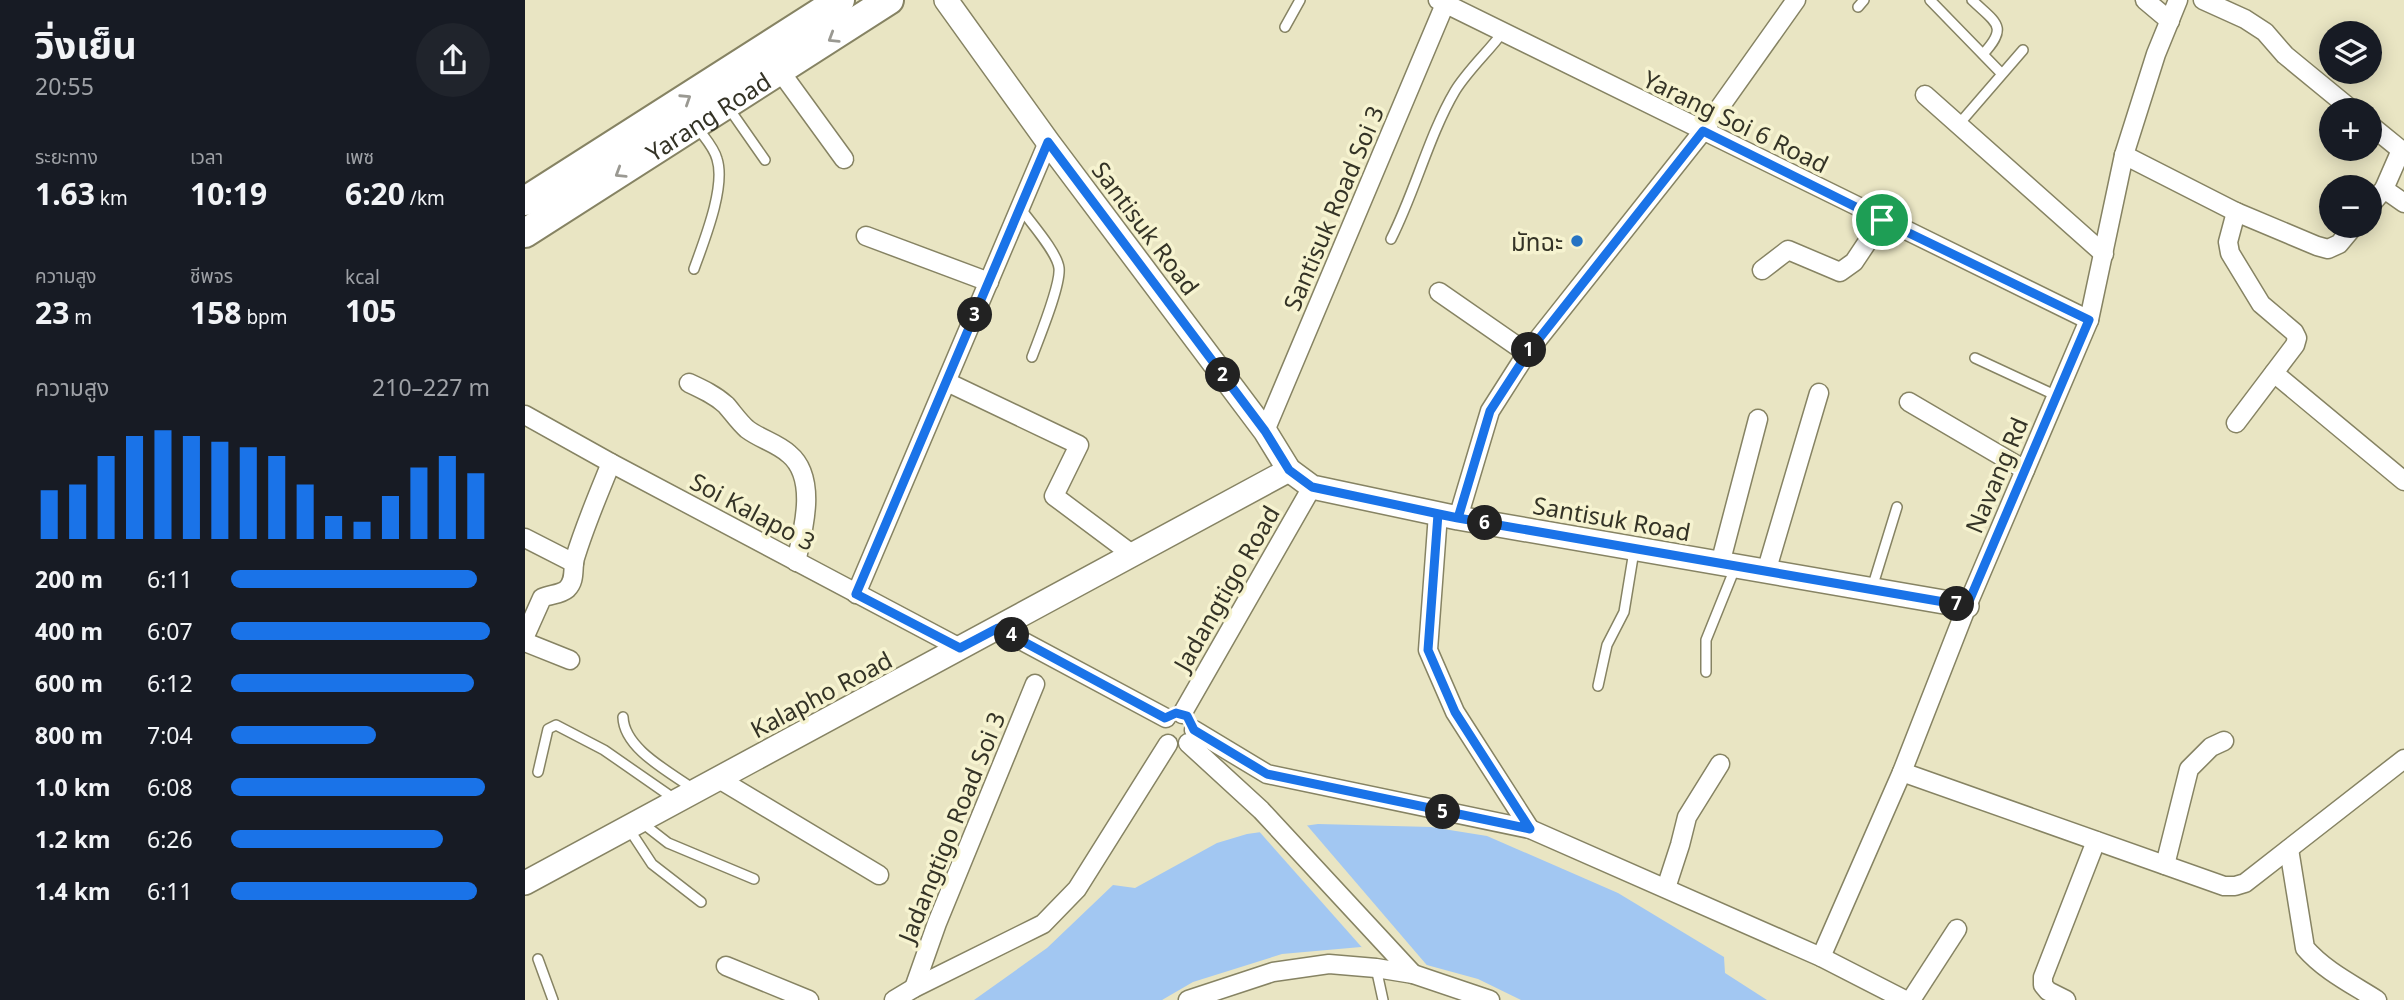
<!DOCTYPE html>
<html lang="th">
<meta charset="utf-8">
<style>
:root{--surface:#171b24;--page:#20242c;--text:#f1f3f6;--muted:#9ea1a6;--accent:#1a73e8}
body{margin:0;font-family:"Noto Sans","Noto Sans Thai",sans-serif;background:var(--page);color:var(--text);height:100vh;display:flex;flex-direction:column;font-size:26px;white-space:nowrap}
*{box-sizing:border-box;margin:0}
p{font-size:23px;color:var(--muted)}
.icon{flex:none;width:38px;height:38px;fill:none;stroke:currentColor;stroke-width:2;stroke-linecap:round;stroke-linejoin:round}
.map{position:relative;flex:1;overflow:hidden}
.drawer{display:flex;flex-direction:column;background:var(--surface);width:525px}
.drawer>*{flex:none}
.controls{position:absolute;left:1794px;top:21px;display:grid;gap:14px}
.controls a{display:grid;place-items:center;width:63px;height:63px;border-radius:50%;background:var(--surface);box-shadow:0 4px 18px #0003;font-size:35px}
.pin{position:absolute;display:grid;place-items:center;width:60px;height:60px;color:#fff;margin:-30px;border:4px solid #fff;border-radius:50%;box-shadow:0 2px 7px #0007}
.km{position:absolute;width:35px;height:35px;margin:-18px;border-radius:50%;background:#222;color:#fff;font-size:19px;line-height:35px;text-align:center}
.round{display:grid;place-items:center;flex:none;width:74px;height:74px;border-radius:37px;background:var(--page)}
.overview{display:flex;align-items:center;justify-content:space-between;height:119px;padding:0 35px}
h1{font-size:38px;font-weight:700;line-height:52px}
.metrics{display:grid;grid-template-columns:repeat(3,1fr);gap:10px;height:119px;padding:7px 35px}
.metrics div{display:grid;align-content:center}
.metrics b{font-size:30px;font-weight:700}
.metrics small{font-size:19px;font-weight:400}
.metrics p{font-size:19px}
.chart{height:196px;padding:14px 35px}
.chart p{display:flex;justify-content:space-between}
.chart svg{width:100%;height:126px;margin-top:7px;stroke:var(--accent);stroke-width:6}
ul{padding:0 35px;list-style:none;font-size:23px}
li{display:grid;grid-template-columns:112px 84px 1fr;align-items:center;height:52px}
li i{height:18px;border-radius:9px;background:var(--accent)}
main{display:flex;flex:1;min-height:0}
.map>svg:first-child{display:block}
</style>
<main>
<section class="drawer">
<div class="overview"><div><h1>วิ่งเย็น</h1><p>20:55</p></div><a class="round"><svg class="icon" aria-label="share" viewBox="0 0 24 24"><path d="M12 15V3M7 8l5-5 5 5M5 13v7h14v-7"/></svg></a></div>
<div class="metrics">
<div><p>ระยะทาง</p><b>1.63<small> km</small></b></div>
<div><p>เวลา</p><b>10:19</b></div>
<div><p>เพซ</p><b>6:20<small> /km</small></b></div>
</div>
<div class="metrics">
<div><p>ความสูง</p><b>23<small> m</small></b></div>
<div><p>ชีพจร</p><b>158<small> bpm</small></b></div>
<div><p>kcal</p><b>105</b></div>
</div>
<div class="chart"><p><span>ความสูง</span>210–227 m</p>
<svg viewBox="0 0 160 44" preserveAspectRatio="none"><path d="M5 44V27M15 44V25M25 44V15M35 44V8M45 44V6M55 44V8M65 44V10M75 44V12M85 44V15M95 44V25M105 44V36M115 44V38M125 44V29M135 44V19M145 44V15M155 44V21"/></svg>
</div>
<ul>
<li><b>200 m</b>6:11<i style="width:95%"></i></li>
<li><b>400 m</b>6:07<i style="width:100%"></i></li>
<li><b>600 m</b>6:12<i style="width:94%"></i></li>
<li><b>800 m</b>7:04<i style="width:56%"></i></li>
<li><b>1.0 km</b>6:08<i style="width:98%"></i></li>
<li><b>1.2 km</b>6:26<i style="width:82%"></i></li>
<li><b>1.4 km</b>6:11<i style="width:95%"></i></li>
</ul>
</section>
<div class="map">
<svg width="1879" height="1000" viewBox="0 0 1879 1000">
<rect width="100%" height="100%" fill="#e9e5c3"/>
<path fill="#a2c7f2" d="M793,824l113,3 56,9 131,57 106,64 1,16 42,27h-246l-43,-21 -117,-32 -79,7 -89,28 -31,18h-188l73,-52 66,-63 22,3 82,-45 30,-9z"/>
<path fill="#e9e5c3" d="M780,823l126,147 -65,-18 -109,-123z"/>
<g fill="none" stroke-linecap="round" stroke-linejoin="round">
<g stroke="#868363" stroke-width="12">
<g id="service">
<path d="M1405,0l71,73"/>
<path d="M1447,0c24,23 37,26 11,54"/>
<path d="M1333,7l6,-7"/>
<path d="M760,27l15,-27"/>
<path d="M203,107l37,53"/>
<path d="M1434,124l64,-74"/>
<path d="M496,209c10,14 36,43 38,59 2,17 -20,70 -27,89"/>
<path d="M866,239c24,-47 38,-104 64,-148 13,-21 33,-39 48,-59"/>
<path d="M169,269c10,-28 32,-82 23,-110 -3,-12 -14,-23 -20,-32"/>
<path d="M1450,358l82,38"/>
<path d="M1347,588l25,-81"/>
<path d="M1181,672v-32l29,-72"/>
<path d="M1073,686l9,-41 17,-33 10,-61"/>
<path d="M98,717c1,32 47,55 72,73"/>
<path d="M13,772l10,-43 8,-4 48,25 72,50"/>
<path d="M116,822l27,21 86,36"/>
<path d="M104,829l23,35 49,38"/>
<path d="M13,959l15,41"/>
<path d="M851,968l7,32"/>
</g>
</g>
<g stroke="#868363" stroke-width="21">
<g id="minor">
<path d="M913,0l651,320"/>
<path d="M1620,0l25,21"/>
<path d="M1678,0l42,19 20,13 20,23 67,55"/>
<path d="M255,71l64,88"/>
<path d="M1400,95l179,159"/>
<path d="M1844,124l32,26 -17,39"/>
<path d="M1599,155l112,57 81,34 11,3 11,-5 15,-18"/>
<path d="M1844,207l15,-18 20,14"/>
<path d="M341,236l123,46"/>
<path d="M1237,270l26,-20 52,22 14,-10 28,-42"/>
<path d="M914,292l88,61"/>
<path d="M1749,373l130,108"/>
<path d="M422,382l132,63 -25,51 79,59"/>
<path d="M164,383c13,6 26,12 37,22 7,8 13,17 21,24 13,10 30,14 42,25 29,24 14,77 7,108"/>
<path d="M1384,402l116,68"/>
<path d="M0,415l86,48 349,185"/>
<path d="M1711,423l59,-78 2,-7 -3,-6 -33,-28 -31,-51 -2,-11 8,-30"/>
<path d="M740,431l180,-427"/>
<path d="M913,514l-10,136 27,62 75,117"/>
<path d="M933,518l32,-107 37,-58 176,-222 93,-131"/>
<path d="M0,538l49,25"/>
<path d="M1195,564l38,-145"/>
<path d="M1241,572l53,-179"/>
<path d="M331,594l192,-452"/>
<path d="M473,628l168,90"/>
<path d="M0,636l17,-38c8,-4 18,-3 25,-9 9,-9 5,-20 8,-31 10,-33 23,-63 36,-95"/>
<path d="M0,642l45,18"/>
<path d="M657,714l130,-227"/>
<path d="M669,730l73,44 263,55 291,128 84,43"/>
<path d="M663,743l73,67 152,164"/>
<path d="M1377,772l322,114h11l10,-3 159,-124"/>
<path d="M194,779l160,96"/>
<path d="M1764,849l16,99c20,23 47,36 72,52"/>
<path d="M1640,865l24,-96 22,-22 13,-6"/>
<path d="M1141,888l14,-43 7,-28 33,-53"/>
<path d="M1296,957l81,-185 65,-166 122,-286 35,-165 32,-101 22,-54"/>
<path d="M201,966l83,34"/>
<path d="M389,988l23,-65 98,-239"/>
<path d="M369,1000l20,-12 129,-64 34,-35 91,-145"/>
<path d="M663,1000l85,-28 56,-8 47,4 37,6 77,26"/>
<path d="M1386,1000l46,-71"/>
<path d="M1541,1000l-18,-9 -5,-6v-8l53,-136"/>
</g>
</g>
<g stroke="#868363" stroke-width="26">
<g id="tertiary">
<path d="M421,0l102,142 217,289 24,39 23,17 146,31 509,88"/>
<path d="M0,883l764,-413"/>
</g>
</g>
<g stroke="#868363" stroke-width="32">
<g id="primary">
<path d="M0,201l315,-201"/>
<path id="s1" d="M0,233l364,-233"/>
</g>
</g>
<use href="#service" stroke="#fff" stroke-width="9"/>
<use href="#minor" stroke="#fff" stroke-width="18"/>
<use href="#tertiary" stroke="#fff" stroke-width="23"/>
<use href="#primary" stroke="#fff" stroke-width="28"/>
</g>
<defs><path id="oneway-chevron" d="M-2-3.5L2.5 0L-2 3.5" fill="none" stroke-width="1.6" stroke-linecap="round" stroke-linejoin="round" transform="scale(1.75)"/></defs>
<g stroke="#9a9992">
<use href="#oneway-chevron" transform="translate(308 38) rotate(148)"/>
<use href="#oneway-chevron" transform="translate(161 99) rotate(-33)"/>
<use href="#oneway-chevron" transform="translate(95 173) rotate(148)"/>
</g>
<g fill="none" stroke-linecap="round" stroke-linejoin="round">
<g stroke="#fff" stroke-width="14">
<path id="route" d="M1357,220l-179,-89 -176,223 -37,57 -32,107 -146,-31 -23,-17 -24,-39 -217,-289 -192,452 104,54 38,-20 167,90 11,-5 11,3 7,14 73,44 263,55 -75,-117 -27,-62 10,-136 20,4 509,88 122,-286 -207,-100"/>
</g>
<use href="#route" stroke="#1a73e8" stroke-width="9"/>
</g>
<circle fill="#2673c3" stroke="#f6f3d0" stroke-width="2.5" cx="1052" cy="241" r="7"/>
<g text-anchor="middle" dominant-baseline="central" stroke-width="7" stroke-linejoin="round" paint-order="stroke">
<g font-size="24" fill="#343326" stroke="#f6f3d0">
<text stroke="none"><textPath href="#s1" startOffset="217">Yarang Road</textPath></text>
<text transform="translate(1211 121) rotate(26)">Yarang Soi 6 Road</text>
<text transform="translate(808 208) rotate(-67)">Santisuk Road Soi 3</text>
<text transform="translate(621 228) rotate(53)">Santisuk Road</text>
<text transform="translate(1471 475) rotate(-67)">Navang Rd</text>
<text transform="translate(228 511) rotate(28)">Soi Kalapo 3</text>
<text transform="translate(1087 518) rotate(10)">Santisuk Road</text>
<text transform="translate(701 588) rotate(-60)">Jadangtigo Road</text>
<text transform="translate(296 694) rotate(-28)">Kalapho Road</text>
<text transform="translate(426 827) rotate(-68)">Jadangtigo Road Soi 3</text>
</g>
<g font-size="24" fill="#343326" stroke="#f6f3d0" text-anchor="end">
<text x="1038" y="241">มัทฉะ</text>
</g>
</g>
</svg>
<div class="controls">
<a><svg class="icon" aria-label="layers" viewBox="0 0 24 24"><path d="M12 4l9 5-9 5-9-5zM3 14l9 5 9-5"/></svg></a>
<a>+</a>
<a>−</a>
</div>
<div class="pin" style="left:1357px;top:220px;background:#1e9e55"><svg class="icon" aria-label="arrive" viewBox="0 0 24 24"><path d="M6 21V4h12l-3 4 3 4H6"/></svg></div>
<b class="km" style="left:1004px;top:350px">1</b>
<b class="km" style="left:698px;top:375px">2</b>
<b class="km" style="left:450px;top:315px">3</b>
<b class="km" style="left:487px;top:635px">4</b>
<b class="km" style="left:918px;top:812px">5</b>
<b class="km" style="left:960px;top:523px">6</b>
<b class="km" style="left:1432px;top:604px">7</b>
</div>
</main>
